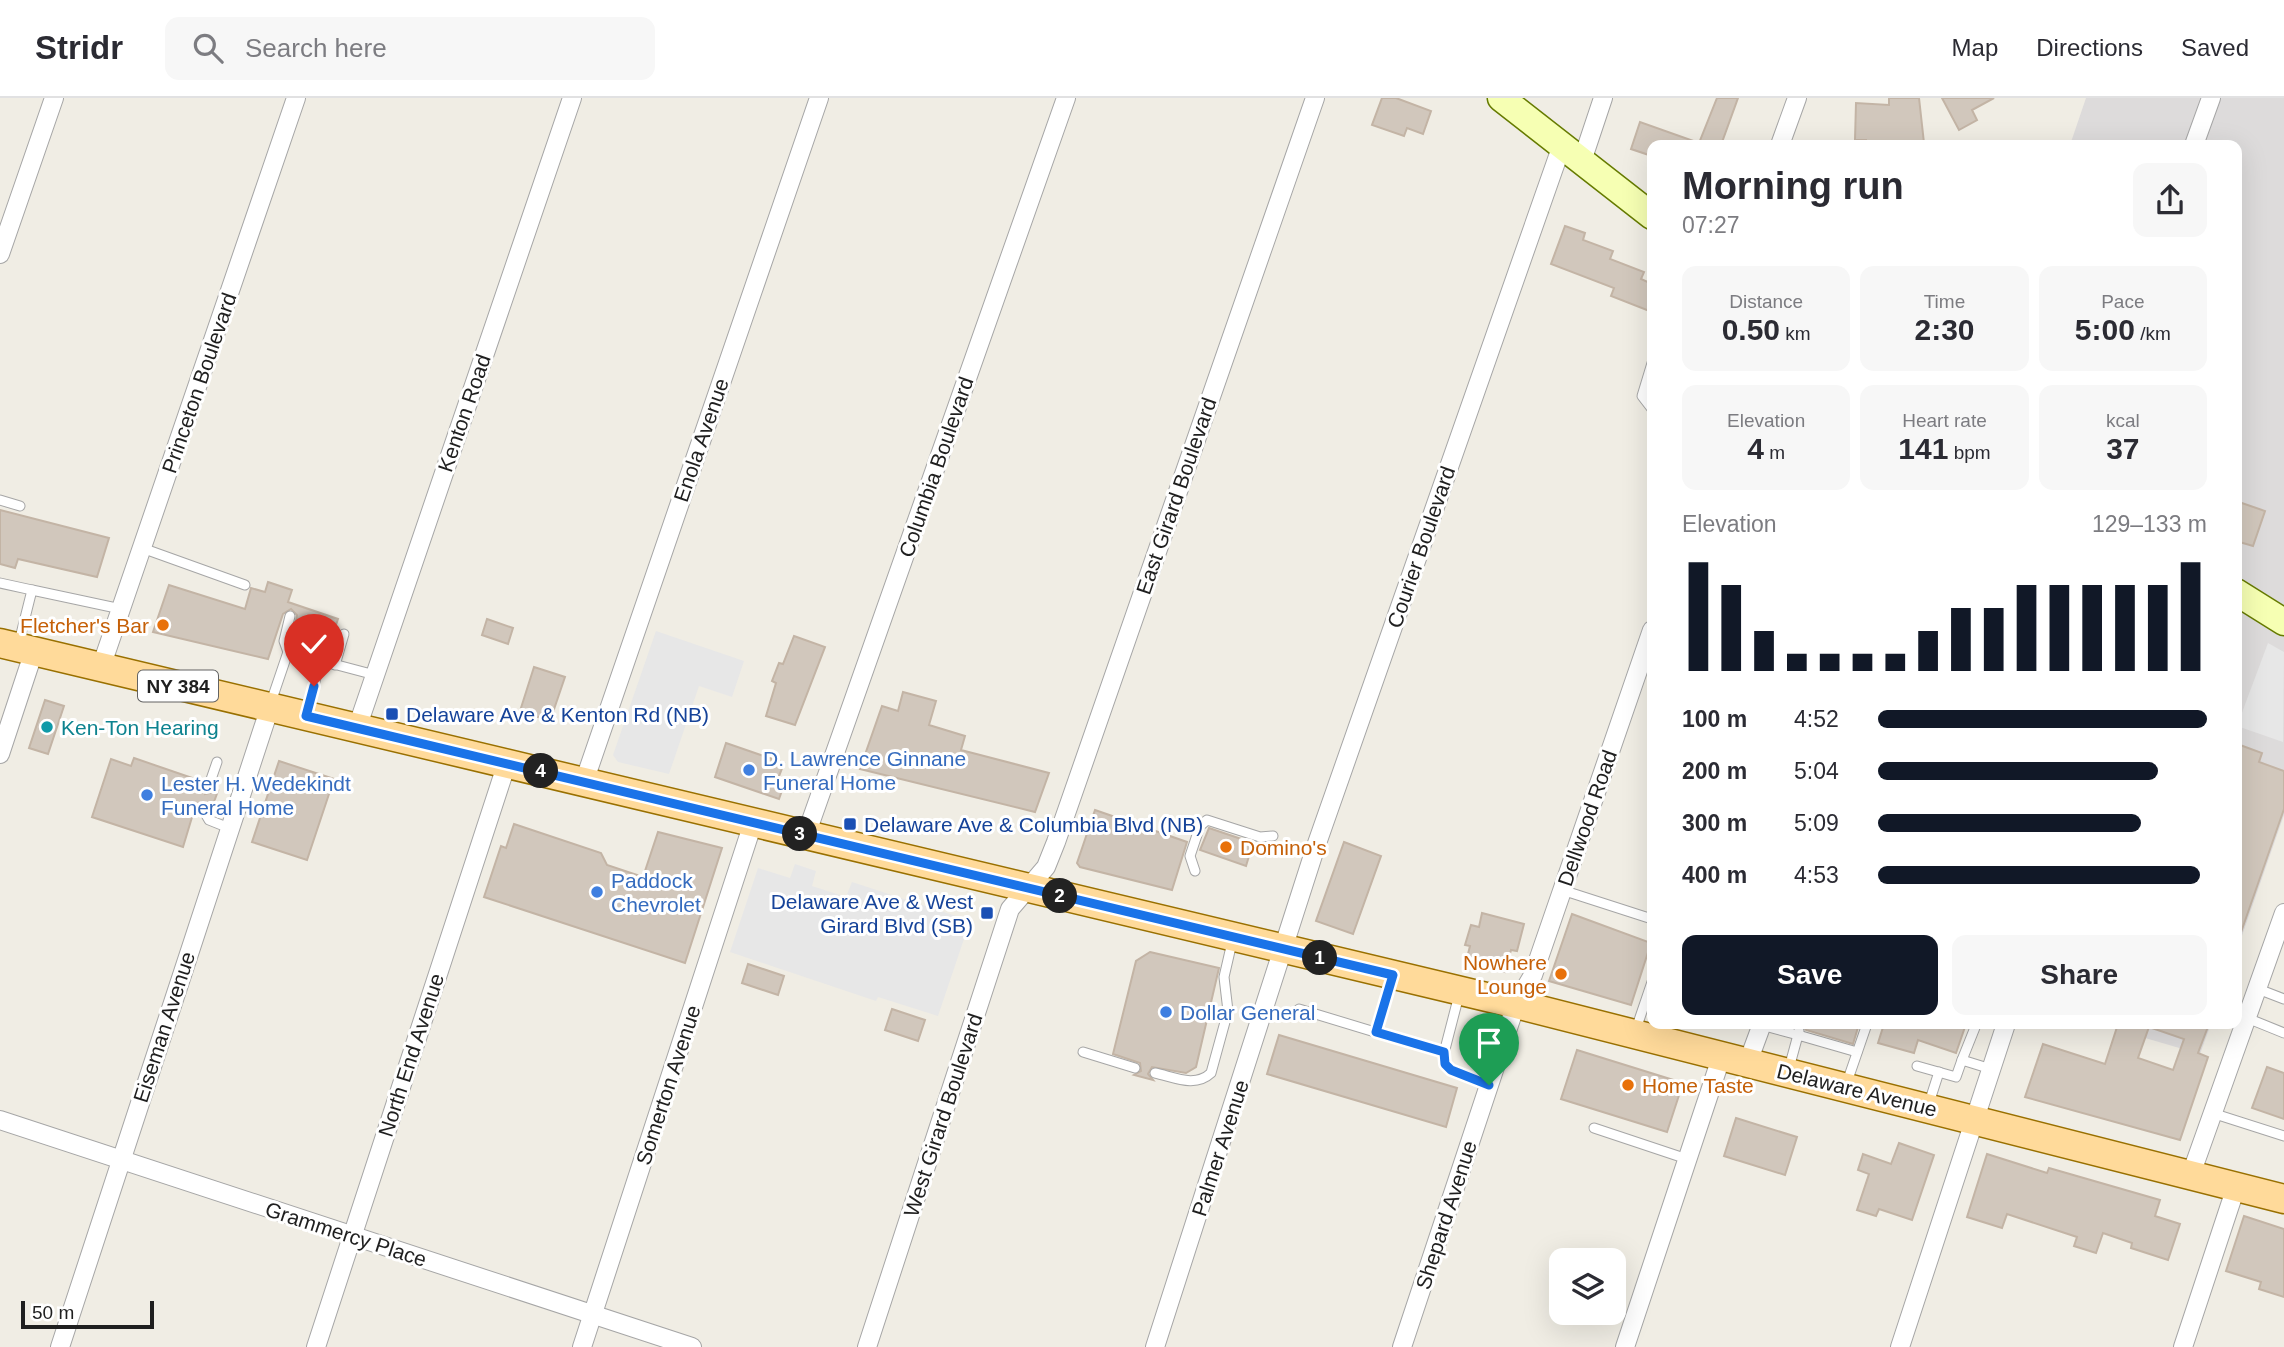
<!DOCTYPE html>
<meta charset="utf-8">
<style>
:root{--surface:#fff;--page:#f7f7f7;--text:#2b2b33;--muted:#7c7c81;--line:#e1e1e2;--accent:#111827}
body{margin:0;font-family:Helvetica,sans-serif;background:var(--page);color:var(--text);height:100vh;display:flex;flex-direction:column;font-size:26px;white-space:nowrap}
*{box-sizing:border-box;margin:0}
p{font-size:23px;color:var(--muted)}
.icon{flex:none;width:38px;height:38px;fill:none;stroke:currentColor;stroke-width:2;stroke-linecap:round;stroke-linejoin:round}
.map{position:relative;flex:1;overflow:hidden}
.drawer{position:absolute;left:1647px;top:42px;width:595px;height:889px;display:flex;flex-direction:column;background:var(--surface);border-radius:14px;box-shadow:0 7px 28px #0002}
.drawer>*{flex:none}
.controls{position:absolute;left:1549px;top:1150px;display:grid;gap:14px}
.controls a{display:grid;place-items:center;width:77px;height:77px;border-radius:14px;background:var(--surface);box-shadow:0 7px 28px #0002;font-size:35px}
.scale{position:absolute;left:21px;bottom:18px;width:133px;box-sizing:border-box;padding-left:7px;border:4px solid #1f1f1f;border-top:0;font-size:19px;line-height:24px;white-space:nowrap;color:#1f1f1f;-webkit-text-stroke:5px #fff;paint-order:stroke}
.pin{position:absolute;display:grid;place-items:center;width:60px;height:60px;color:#fff;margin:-72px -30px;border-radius:50% 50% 50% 0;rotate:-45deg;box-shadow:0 0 7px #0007}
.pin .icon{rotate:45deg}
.km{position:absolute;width:35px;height:35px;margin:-18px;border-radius:50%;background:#222;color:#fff;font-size:19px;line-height:35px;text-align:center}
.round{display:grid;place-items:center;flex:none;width:74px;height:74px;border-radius:14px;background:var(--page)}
.overview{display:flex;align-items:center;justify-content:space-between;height:119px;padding:0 35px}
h1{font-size:38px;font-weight:600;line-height:52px}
.metrics{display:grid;grid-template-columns:repeat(3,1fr);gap:10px;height:119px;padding:7px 35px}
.metrics div{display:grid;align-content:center;border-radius:14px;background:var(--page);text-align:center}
.metrics b{font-size:30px;font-weight:600}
.metrics small{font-size:19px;font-weight:400}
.metrics p{font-size:19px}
.chart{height:196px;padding:14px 35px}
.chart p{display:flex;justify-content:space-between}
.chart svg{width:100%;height:126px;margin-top:7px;stroke:var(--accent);stroke-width:6}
.primary-button{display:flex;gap:14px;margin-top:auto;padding:14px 35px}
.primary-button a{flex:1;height:80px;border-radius:14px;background:var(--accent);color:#fff;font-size:28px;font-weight:600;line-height:80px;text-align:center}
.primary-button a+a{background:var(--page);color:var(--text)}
ul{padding:0 35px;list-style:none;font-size:23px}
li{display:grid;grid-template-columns:112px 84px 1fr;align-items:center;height:52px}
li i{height:18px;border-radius:9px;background:var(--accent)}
header{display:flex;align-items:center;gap:42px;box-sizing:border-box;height:98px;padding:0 35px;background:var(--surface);border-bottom:2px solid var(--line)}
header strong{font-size:33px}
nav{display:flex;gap:38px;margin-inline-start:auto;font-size:24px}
.search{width:490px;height:63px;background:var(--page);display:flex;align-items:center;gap:18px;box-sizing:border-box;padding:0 24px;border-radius:14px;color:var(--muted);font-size:26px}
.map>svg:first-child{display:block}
</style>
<header>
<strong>Stridr</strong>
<div class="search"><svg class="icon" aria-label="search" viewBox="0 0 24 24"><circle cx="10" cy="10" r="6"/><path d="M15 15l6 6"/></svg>Search here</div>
<nav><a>Map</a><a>Directions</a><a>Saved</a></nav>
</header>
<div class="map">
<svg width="2284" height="1249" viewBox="0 0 2284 1249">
<rect width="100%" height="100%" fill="#f0ede4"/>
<g fill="#dddbdb">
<path d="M2086,0h198v717l-47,135 -1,-805h-166z"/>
<path d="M2097,926h114l-11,30z"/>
</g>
<g fill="#e7e7e7">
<path d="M656,533l88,30 -12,36 -33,-11 -30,88 -51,-12 -5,-7z"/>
<path d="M2268,545l16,9 -1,90 -46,-16z"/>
<path d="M795,766l21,7 -4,15 34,11 6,-15 104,34 -4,16 13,4 -27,80 -60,-19 -2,4 -146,-49 28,-84 32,10z"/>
</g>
<g fill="#d1c7bc" stroke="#c3b4a5" stroke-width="2" fill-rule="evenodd">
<path d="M1382,0h14l35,13 -8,23 -16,-6 -3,8 -32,-11z"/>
<path d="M1717,0h21l-17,47h-69v11l-21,-7 9,-27 59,21z"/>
<path d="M1889,0h30l5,45 -58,2v-5h-11l1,-37 33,2z"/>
<path d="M1942,0h52l-22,12 5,10 -18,10z"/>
<path d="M1565,128l20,7 -2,7 30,11 -3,8 34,13 -3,7 11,5v28l-41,-16 3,-8 -63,-24z"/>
<path d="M2236,403l29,10 -12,35 -17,-5z"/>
<path d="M0,412l109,28 -12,39 -79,-18 -3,9 -15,-4z"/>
<path d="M268,484l24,8 -4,12 50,17 -8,24 -36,-12 3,-16 -6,-6 -8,5 -15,45 -115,-27 16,-47 76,24 6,-21 14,4z"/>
<path d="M487,521l26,9 -5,16 -26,-9z"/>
<path d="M794,538l31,11 -30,78 -29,-9 10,-33 -4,-2 7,-18 4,1z"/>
<path d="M534,569l31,10 -15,44 -30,-10z"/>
<path d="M903,594l33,9 -7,24 36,11 -4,14 88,23 -14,39 -175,-43 22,-63 16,5z"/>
<path d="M45,602l19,6 -16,48 -19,-6z"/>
<path d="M726,645l58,20 -6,16 7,3 -6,17 -64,-22z"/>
<path d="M2240,647l22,8 -3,9 25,9v38l-45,129 -3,-183z"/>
<path d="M134,660l61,21 -1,4 7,3 4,8 13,-3 -7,19 -6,-8 -9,2 -13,43 -91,-30 19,-58 20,7z"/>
<path d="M279,663l55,18 -27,81 -55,-18z"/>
<path d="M1095,712l92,32 -15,48 -92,-23 -3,-4z"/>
<path d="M514,726l87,29 6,12 36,12 15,-45 64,16 -37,115 -201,-66 17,-51 5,2z"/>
<path d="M1209,730l44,15 -7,23 -46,-16z"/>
<path d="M1344,744l37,14 -28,78 -37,-13z"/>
<path d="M1482,815l42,11 -7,27 -6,-1 -6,22 -39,-10 4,-16 -5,-1 6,-20 8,2z"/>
<path d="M1572,816l79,29 -20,62 -82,-24z"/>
<path d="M1150,854l69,16 -23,99 -10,6 -34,-6 -4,7 5,6 -19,-5 7,-4 -1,-8 -27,-9 23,-93z"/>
<path d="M748,866l36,12 -6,19 -36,-12z"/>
<path d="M892,911l33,11 -7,21 -33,-11z"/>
<path d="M1791,926h68l-6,20 -47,-14 -5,-6 -7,3z"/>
<path d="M1884,926h82l-10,29 -38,-13 -4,13 -36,-10z"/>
<path d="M2118,926h91l-11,29 10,4 -28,83 -155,-43 18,-53 62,20zM2149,929l35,12 -11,31 -35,-12z"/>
<path d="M1279,937l178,53 -11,39 -179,-53z"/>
<path d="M1577,952l106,33 -16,49 -106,-33z"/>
<path d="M2267,969l17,6v46l-32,-11z"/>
<path d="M1736,1020l61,19 -12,38 -61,-19z"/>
<path d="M1899,1045l35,12 -22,65 -33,-11 -3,7 -19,-6 12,-36 -11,-4 5,-16 28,10z"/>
<path d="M1987,1056l60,19 2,-5 111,32 -5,16 25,8 -12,36 -37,-12 1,-5 -29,-10 -7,20 -22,-7 3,-9 -70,-23 -5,14 -35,-11z"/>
<path d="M2244,1118l40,13v68l-25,-8 2,-7 -35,-11z"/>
</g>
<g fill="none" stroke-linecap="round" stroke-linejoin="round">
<g stroke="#a6a6a6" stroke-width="11">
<g id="lane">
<path d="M1652,265l-10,33 10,13"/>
<path d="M0,402l20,6"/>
<path d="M142,450l103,37"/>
<path d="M0,485l32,7"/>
<path d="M19,544l13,-52 89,19"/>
<path d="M288,554l-4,-11 6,-25"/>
<path d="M335,567l9,-31"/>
<path d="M271,604l17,-50 87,23"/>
<path d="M308,613l12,-50"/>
<path d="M208,690l9,-26"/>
<path d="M202,710l7,12 20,8"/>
<path d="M1195,773l-5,-15 10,-30 7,-6 53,17 13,-1"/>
<path d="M1562,792l90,29"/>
<path d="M2258,891l26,10"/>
<path d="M1459,897l-15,58 1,11 6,6 38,15"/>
<path d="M1299,911l145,44"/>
<path d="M2247,920l37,15"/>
<path d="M1761,927l37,10 1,-4"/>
<path d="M1376,934l16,-55"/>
<path d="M1635,934l17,-50"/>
<path d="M1083,954l52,16"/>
<path d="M1962,962l14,-35"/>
<path d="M1917,968l39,11 6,-17 29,9"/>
<path d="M1789,970l9,-33 59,17"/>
<path d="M1155,975c19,4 40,15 56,0l17,-62 -4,-34 9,-39"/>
<path d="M1846,987l21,-61"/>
<path d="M1928,1008l11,-34"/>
<path d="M2212,1015l72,23"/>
<path d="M1594,1030l93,31"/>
</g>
</g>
<g stroke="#a6a6a6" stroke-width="20">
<g id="street">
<path d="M1780,47l17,-47"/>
<path d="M2194,47l17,-47"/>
<path d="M1582,63l21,-63"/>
<path d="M0,156l54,-156"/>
<path d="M101,569l195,-569"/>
<path d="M357,630l215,-630"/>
<path d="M0,656l34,-103"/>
<path d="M584,684l235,-684"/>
<path d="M806,737l260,-737"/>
<path d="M1748,964l14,-38"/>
<path d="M0,1022l692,227"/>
<path d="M2190,1079l94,-264"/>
<path d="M60,1249l210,-640"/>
<path d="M316,1249l191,-584"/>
<path d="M582,1249l171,-524"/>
<path d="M867,1249l143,-438 36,-42 10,-25 259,-744"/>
<path d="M1155,1249l160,-498 247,-704"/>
<path d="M1402,1249l114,-343 17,-29 119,-345"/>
<path d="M1625,1249l97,-292"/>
<path d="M1900,1249l106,-323"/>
<path d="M2183,1249l53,-160"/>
</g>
</g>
<g stroke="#667b00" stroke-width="29">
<g id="secondary">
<path d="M1501,0l151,118"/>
<path d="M2236,494l48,30"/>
</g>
</g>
<g stroke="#997000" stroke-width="31">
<path id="primary" d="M0,545l1516,361 768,195"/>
</g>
<use href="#lane" stroke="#fff" stroke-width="9"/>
<use href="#street" stroke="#fff" stroke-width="18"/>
<use href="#secondary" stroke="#f6ffb3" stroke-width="26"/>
<use href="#primary" stroke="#ffda9a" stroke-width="28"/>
</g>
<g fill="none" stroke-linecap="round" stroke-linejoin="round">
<g stroke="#fff" stroke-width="14">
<path id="route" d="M314,588l-8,30 1087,259 -17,57 68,20 1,12 6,6 38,15"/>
</g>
<use href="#route" stroke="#1a73e8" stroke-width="9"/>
</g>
<g fill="#e8710a" stroke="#fff" stroke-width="2.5">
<circle cx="163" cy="527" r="7"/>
<circle cx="1226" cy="749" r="7"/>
<circle cx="1561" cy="876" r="7"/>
<circle cx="1628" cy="987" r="7"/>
</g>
<g fill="#1a4fb4" stroke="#fff" stroke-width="2.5">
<rect x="385" y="609" width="14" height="14" rx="3.5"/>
<rect x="843" y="719" width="14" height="14" rx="3.5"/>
<rect x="980" y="808" width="14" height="14" rx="3.5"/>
</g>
<circle fill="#0f9aa8" stroke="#fff" stroke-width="2.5" cx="47" cy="629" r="7"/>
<g fill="#3f7fe0" stroke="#fff" stroke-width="2.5">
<circle cx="749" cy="672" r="7"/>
<circle cx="147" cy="697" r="7"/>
<circle cx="597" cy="794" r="7"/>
<circle cx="1166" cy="914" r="7"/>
</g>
<g text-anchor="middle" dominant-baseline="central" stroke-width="6" stroke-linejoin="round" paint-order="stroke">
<rect fill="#fff" stroke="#626262" stroke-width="2" x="138" y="572.5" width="80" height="31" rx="5"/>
<g font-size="19" font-weight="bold" fill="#1f1f1f">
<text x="178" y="588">NY 384</text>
</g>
<g font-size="21" fill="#1f1f1f" stroke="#fff">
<text transform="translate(199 285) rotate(-71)">Princeton Boulevard</text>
<text transform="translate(464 315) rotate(-71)">Kenton Road</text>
<text transform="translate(701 342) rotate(-71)">Enola Avenue</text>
<text transform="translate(936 369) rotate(-71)">Columbia Boulevard</text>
<text transform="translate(1176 398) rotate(-71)">East Girard Boulevard</text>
<text transform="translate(1421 449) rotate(-71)">Courier Boulevard</text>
<text transform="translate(1587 720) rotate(-71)">Dellwood Road</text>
<text transform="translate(164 929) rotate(-72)">Eiseman Avenue</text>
<text transform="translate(411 957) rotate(-72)">North End Avenue</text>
<text transform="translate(668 987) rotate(-72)">Somerton Avenue</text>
<text transform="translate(1857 992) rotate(14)">Delaware Avenue</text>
<text transform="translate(943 1017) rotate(-72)">West Girard Boulevard</text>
<text transform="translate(1220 1050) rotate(-72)">Palmer Avenue</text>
<text transform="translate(1446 1117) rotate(-72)">Shepard Avenue</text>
<text transform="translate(346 1136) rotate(18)">Grammercy Place</text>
</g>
<g font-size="21" fill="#c56008" stroke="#fff" text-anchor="end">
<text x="149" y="527">Fletcher's Bar</text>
<text x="1240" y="749" text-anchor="start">Domino's</text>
<text x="1547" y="864">Nowhere<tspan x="1547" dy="24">Lounge</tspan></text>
<text x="1642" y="987" text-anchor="start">Home Taste</text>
</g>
<g font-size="21" fill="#164399" stroke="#fff" text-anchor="start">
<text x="406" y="616">Delaware Ave &amp; Kenton Rd (NB)</text>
<text x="864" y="726">Delaware Ave &amp; Columbia Blvd (NB)</text>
<text x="973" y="803" text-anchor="end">Delaware Ave &amp; West<tspan x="973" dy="24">Girard Blvd (SB)</tspan></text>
</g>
<g font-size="21" fill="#0d838f" stroke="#fff" text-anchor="start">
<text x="61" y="629">Ken-Ton Hearing</text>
</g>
<g font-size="21" fill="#366cbe" stroke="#fff" text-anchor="start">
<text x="763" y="660">D. Lawrence Ginnane<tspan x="763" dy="24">Funeral Home</tspan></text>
<text x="161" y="685">Lester H. Wedekindt<tspan x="161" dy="24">Funeral Home</tspan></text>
<text x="611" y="782">Paddock<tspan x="611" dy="24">Chevrolet</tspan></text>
<text x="1180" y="914">Dollar General</text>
</g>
</g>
</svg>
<div class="controls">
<a><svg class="icon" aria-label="layers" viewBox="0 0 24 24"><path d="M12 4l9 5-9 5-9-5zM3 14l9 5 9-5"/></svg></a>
</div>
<div class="scale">50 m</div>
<div class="pin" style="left:1489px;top:987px;background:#1e9e55"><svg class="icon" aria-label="arrive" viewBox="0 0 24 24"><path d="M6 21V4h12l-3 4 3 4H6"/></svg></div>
<div class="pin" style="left:314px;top:588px;background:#d93025"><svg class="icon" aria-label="check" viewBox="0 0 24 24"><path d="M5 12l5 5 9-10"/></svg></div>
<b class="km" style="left:1320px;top:860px">1</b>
<b class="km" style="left:1060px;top:798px">2</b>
<b class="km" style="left:800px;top:736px">3</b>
<b class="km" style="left:541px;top:673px">4</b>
<section class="drawer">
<div class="overview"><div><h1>Morning run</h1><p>07:27</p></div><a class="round"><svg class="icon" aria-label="share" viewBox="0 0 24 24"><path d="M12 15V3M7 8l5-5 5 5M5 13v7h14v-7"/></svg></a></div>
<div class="metrics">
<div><p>Distance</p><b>0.50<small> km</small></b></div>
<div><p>Time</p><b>2:30</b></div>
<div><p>Pace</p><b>5:00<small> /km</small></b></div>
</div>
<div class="metrics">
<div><p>Elevation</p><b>4<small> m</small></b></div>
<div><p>Heart rate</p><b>141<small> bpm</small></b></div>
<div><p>kcal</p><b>37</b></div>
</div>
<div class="chart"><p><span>Elevation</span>129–133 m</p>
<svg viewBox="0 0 160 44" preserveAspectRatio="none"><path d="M5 44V6M15 44V14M25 44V30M35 44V38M45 44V38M55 44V38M65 44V38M75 44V30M85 44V22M95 44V22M105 44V14M115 44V14M125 44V14M135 44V14M145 44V14M155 44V6"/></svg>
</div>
<ul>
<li><b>100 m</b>4:52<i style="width:100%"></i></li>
<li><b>200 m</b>5:04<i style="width:85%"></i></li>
<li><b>300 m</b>5:09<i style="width:80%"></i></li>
<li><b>400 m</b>4:53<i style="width:98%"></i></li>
</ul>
<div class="primary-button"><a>Save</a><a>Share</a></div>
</section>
</div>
